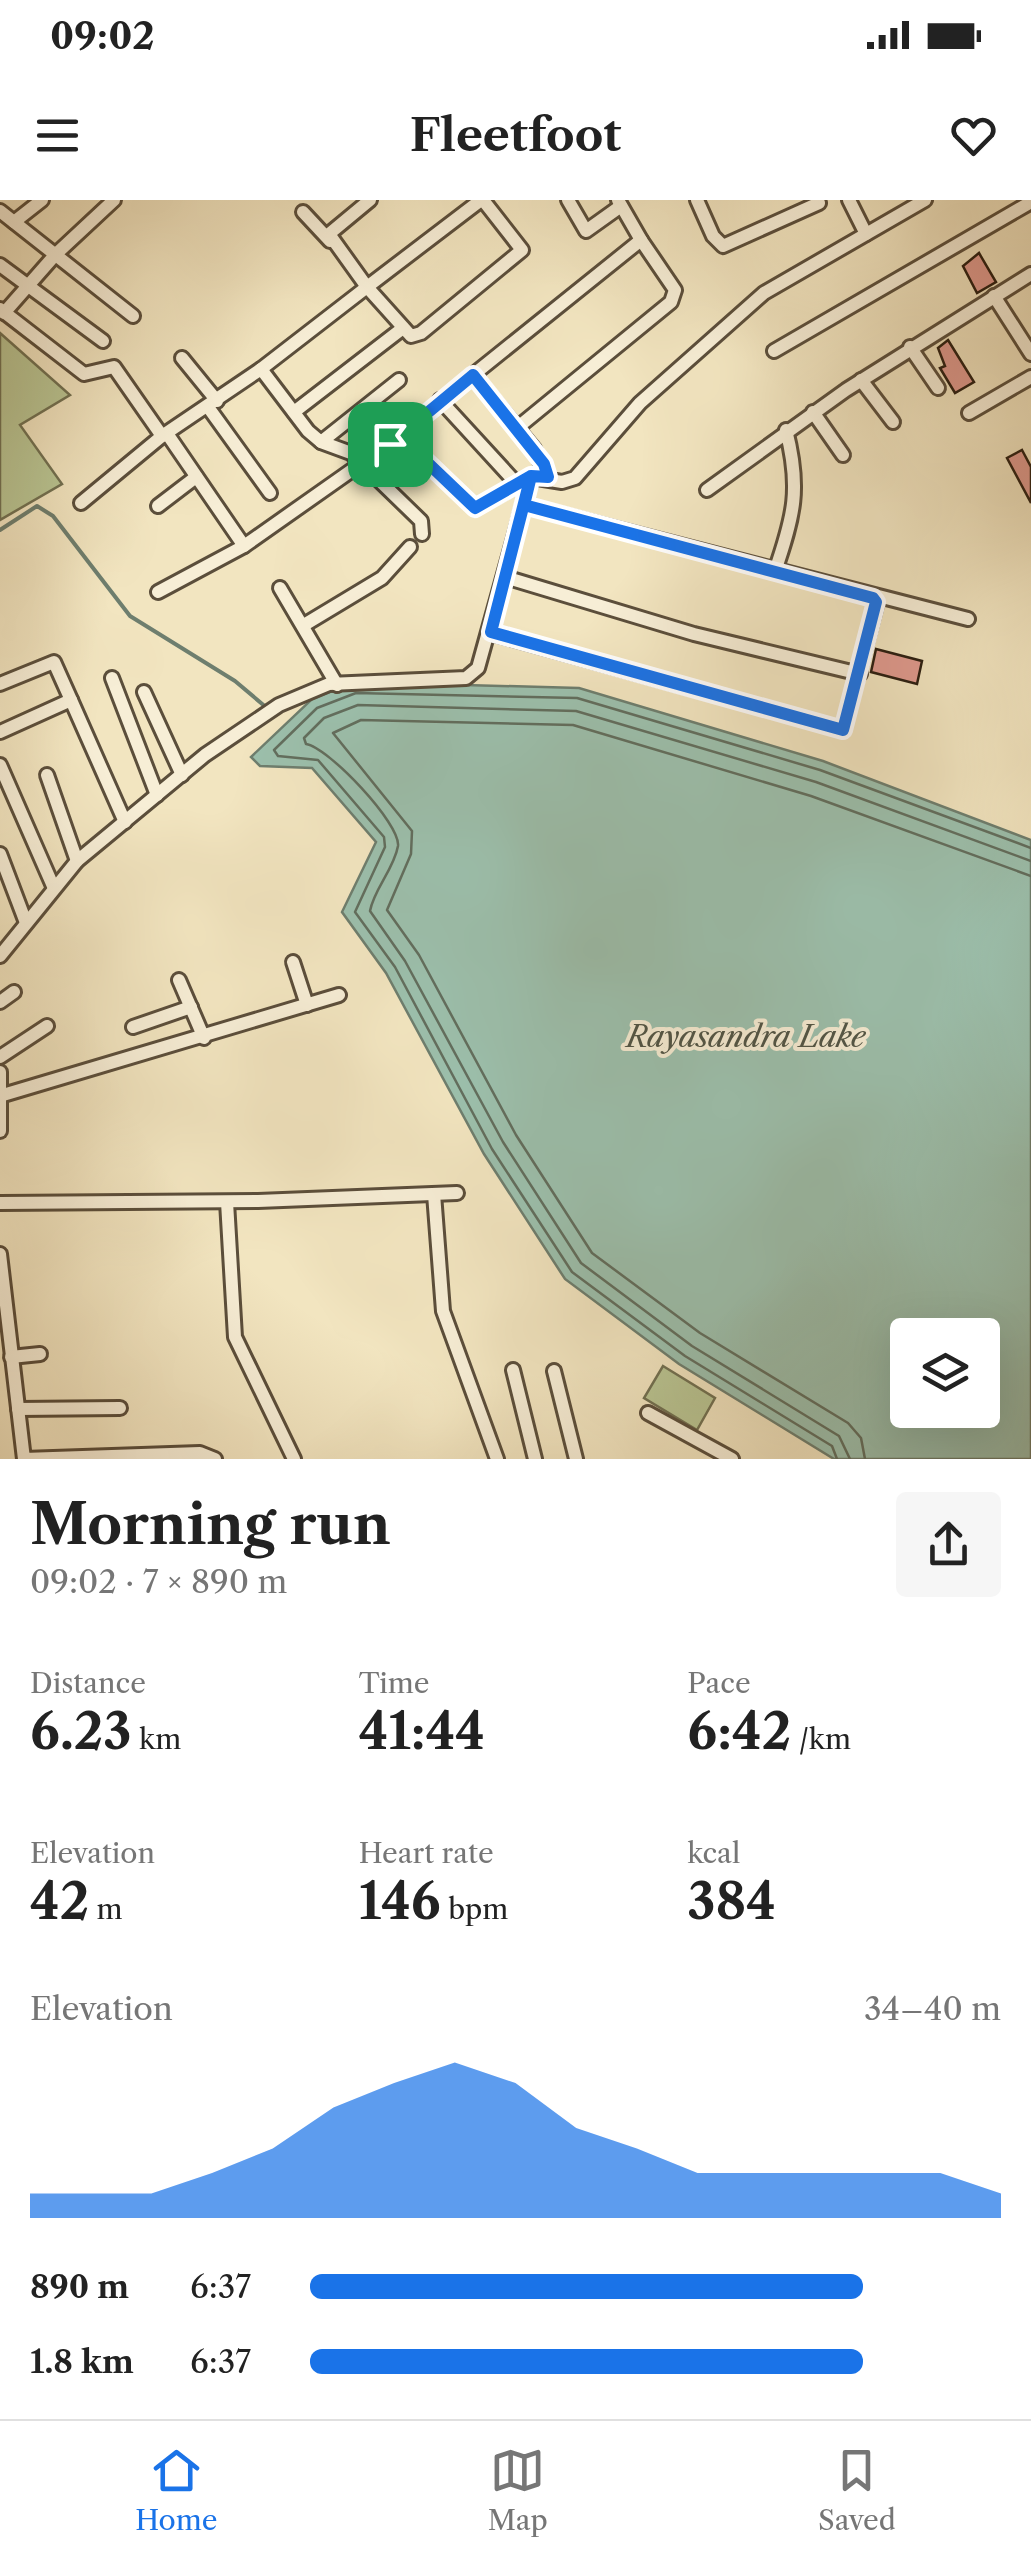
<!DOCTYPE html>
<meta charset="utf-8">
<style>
:root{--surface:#fff;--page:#f6f6f6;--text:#222;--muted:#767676;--line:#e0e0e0;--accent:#1a73e8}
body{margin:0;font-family:"Libre Caslon Text",serif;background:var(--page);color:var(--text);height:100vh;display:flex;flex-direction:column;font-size:38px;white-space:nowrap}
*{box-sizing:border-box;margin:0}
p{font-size:32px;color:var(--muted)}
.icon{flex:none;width:55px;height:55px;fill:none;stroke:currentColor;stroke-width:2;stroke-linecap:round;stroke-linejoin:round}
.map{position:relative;height:1259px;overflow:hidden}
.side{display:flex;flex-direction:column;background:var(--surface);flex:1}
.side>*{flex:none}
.buttons{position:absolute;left:890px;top:1118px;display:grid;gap:20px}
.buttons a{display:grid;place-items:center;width:110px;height:110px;border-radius:10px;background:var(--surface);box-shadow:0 10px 40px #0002;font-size:50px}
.pin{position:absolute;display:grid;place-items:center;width:85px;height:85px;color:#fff;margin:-42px;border-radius:20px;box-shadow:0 5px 15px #0006}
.round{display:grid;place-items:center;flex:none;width:105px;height:105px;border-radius:10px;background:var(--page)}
.headline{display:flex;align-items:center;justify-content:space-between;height:170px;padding:0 30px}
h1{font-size:55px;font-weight:700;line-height:75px}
.figures{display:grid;grid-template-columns:repeat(3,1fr);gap:15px;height:170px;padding:10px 30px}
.figures div{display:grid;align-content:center}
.figures b{font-size:50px;font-weight:700}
.figures small{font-size:28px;font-weight:400}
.figures p{font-size:28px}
.chart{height:280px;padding:20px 30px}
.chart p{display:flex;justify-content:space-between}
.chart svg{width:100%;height:180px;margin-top:10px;fill:var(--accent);opacity:.7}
ul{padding:0 30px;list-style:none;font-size:32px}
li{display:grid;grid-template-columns:160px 120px 1fr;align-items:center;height:75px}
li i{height:25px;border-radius:12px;background:var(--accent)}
.status{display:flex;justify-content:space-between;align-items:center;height:70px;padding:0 50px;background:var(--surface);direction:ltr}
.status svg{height:28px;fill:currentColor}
header{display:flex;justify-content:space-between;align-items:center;height:130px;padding:0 30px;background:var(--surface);font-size:45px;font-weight:700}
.tab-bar{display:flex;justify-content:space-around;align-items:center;height:140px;border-top:2px solid var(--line);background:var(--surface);font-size:28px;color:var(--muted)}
.tab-bar a{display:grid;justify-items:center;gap:5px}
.tab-bar .active{color:var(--accent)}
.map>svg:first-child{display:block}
</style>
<div class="status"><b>09:02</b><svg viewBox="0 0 49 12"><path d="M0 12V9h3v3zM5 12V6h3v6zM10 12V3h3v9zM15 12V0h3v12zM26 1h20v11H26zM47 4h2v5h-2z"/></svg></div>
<header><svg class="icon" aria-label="menu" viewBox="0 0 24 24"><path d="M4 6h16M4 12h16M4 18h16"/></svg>Fleetfoot<svg class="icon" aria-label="heart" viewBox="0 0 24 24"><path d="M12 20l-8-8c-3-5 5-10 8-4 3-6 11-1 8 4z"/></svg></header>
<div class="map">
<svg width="1031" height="1259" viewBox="0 0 1031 1259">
<rect width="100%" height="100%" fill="#f2e5c0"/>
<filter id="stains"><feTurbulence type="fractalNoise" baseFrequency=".002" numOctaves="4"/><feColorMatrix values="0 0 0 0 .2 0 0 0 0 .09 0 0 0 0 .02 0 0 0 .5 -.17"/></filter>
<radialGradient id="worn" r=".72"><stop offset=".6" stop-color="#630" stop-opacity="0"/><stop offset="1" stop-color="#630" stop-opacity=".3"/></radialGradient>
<g fill="#b9c593" stroke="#717051" stroke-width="2.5">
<path d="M0,133l70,62 -50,30 42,59 -62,36z"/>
<path d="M663,1166l52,32 -18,32 -53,-32z"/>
</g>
<path fill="#9cc0ad" stroke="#6e7e6e" stroke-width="2.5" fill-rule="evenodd" d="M354,482l225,6 244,73 208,79v619h-197l-155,-95 -114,-85 -81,-125 -98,-181 -44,-61 34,-70 -64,-74 -52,-2 -9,-9 61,-58zM908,1135h74v75h-74z"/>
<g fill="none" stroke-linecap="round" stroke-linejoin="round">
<g stroke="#626e5e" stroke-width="2.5">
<path d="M837,1259l-5,-13 -147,-90 -113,-84 -80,-123 -97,-182 -40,-55 30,-65 -1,-10 -66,-77 -40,-4 -4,-6 43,-42 39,-15 221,5 243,72 211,78"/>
<path d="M850,1259l-11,-23 -147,-90 -111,-83 -78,-121 -98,-181 -35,-50c4,-22 24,-42 28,-65 3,-22 -70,-99 -92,-102l-2,-6 20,-20 34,-13 218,6 240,71 215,79"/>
<path d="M865,1259l-4,-21 -13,-15 -148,-90 -108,-80 -76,-118 -97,-180 -32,-45 24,-56 1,-23 -79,-98 28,-13 212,5 238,71 220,80"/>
</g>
<path stroke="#6e7e6e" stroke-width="4" d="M0,330l37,-24 16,10 77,100 105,65 32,27"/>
</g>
<g fill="#df998e" stroke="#291c0f" stroke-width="2.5">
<path d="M979,53l17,29 -19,11 -14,-27z"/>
<path d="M948,140l26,42 -19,11 -15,-25 5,-2 -7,-18z"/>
<path d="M1022,250l9,17v36l-24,-45z"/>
<path d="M876,449l46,12 -5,23 -46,-12z"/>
</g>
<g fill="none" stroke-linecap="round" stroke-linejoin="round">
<g stroke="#5b4e3b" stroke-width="18">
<g id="street">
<path d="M370,0l-41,34 38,53 114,-87"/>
<path d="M568,0l18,31 35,-25"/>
<path d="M697,0l16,36 10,10 96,-43"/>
<path d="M849,0l17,34"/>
<path d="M0,11l133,105"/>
<path d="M303,12l27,29"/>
<path d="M14,22l28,-22"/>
<path d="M0,65l103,76"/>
<path d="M994,96l37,58"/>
<path d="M0,109l84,65 30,-7 48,69 99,-67 47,62 13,11 30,11 70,68 1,13"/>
<path d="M4,113l51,-58 59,-55"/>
<path d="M910,147l28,41"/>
<path d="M774,151l257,-149"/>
<path d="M182,158l35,43"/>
<path d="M261,169l106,-82 44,49 10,-3 101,-83 -39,-50"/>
<path d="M861,180l32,42"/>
<path d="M440,200l76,83"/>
<path d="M208,207l62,86"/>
<path d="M294,212l109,-84"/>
<path d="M813,212l30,43"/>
<path d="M969,213l62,-36"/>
<path d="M517,228l154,-126 4,-12 -34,-50"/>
<path d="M168,235l76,111"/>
<path d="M321,242l78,-62"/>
<path d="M390,243l83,-68"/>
<path d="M548,277l-14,-28 -61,-74 168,-135 -23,-40"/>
<path d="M707,290l139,-100 185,-116"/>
<path d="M81,303l81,-67"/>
<path d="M524,305l444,114"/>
<path d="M158,306l38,-29"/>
<path d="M775,371c19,-55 26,-83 11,-141"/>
<path d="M505,377l189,57 166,40"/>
<path d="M280,388l57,97"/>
<path d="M158,392l86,-46 145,-102 20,1 66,63 56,-31 31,5 13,-4 65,-75 124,-110 161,-93"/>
<path d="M304,425l78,-47 28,-31"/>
<path d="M491,433l352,97 34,-128 -4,-5"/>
<path d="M112,478l45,117"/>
<path d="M0,484l54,-22 17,38"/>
<path d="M144,492l38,83"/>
<path d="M0,532l71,-32 54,122"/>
<path d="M0,565l53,121"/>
<path d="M47,575l30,86"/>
<path d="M0,654l25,66"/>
<path d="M0,756l77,-95 128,-106 74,-50 50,-21 137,-6 12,-10 53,-191"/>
<path d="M293,762l14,43"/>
<path d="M179,780l25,58"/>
<path d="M0,802l14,-10"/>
<path d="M133,827l58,-20"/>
<path d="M0,857l47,-31"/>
<path d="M0,872v59"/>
<path d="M3,895l336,-100"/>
<path d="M434,994l9,117 54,148"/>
<path d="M227,1002l8,135 59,122"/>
<path d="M0,1003l258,-2 199,-8"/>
<path d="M0,1054l24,205 176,-6 15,6"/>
<path d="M11,1157l29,-3"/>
<path d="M513,1170l22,89"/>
<path d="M554,1171l22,88"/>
<path d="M18,1209l102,-1"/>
<path d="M648,1213l84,46"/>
</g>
</g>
<use href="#street" stroke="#f7eed6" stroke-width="12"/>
</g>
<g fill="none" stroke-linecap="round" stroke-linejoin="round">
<g stroke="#fff" stroke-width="20">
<path id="route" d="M390,244l19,1 66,63 56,-32 -40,156 352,98 33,-128 -3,-4 -349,-93 7,-29 17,1 -4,-13 -71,-89 -83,69"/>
</g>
<use href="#route" stroke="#1a73e8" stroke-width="12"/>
</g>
<g text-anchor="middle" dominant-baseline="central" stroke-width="8" stroke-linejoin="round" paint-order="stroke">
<g font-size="30" font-style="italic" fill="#515546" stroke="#f7eed6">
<text x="746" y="836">Rayasandra Lake</text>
</g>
</g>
<rect width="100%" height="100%" filter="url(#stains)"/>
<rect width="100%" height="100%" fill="url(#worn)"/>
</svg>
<div class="buttons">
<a><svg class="icon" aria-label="layers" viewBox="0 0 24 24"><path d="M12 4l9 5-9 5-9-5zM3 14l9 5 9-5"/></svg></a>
</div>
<div class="pin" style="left:390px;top:244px;background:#1e9e55"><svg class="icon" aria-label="arrive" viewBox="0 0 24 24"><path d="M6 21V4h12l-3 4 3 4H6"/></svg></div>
</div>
<section class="side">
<div class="headline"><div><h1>Morning run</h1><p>09:02 · 7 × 890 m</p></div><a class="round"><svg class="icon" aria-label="share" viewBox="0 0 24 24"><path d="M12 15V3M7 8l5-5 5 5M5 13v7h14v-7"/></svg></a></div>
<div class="figures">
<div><p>Distance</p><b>6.23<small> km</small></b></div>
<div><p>Time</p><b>41:44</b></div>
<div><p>Pace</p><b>6:42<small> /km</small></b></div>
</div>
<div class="figures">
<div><p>Elevation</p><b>42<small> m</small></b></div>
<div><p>Heart rate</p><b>146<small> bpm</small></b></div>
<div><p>kcal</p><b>384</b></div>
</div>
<div class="chart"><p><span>Elevation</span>34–40 m</p>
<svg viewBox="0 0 160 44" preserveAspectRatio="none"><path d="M0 44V38L10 38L20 38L30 33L40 27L50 17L60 11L70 6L80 11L90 22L100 27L110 33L120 33L130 33L140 33L150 33L160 38V44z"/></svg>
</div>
<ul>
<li><b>890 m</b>6:37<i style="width:80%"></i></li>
<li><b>1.8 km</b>6:37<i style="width:80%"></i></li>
</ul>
</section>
<nav class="tab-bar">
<a class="active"><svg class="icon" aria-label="home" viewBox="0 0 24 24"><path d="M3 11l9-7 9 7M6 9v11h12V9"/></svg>Home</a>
<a><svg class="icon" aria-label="map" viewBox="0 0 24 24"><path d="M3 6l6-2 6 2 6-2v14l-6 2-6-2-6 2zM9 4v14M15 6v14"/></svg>Map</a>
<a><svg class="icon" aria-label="saved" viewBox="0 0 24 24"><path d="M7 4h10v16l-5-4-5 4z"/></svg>Saved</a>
</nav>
